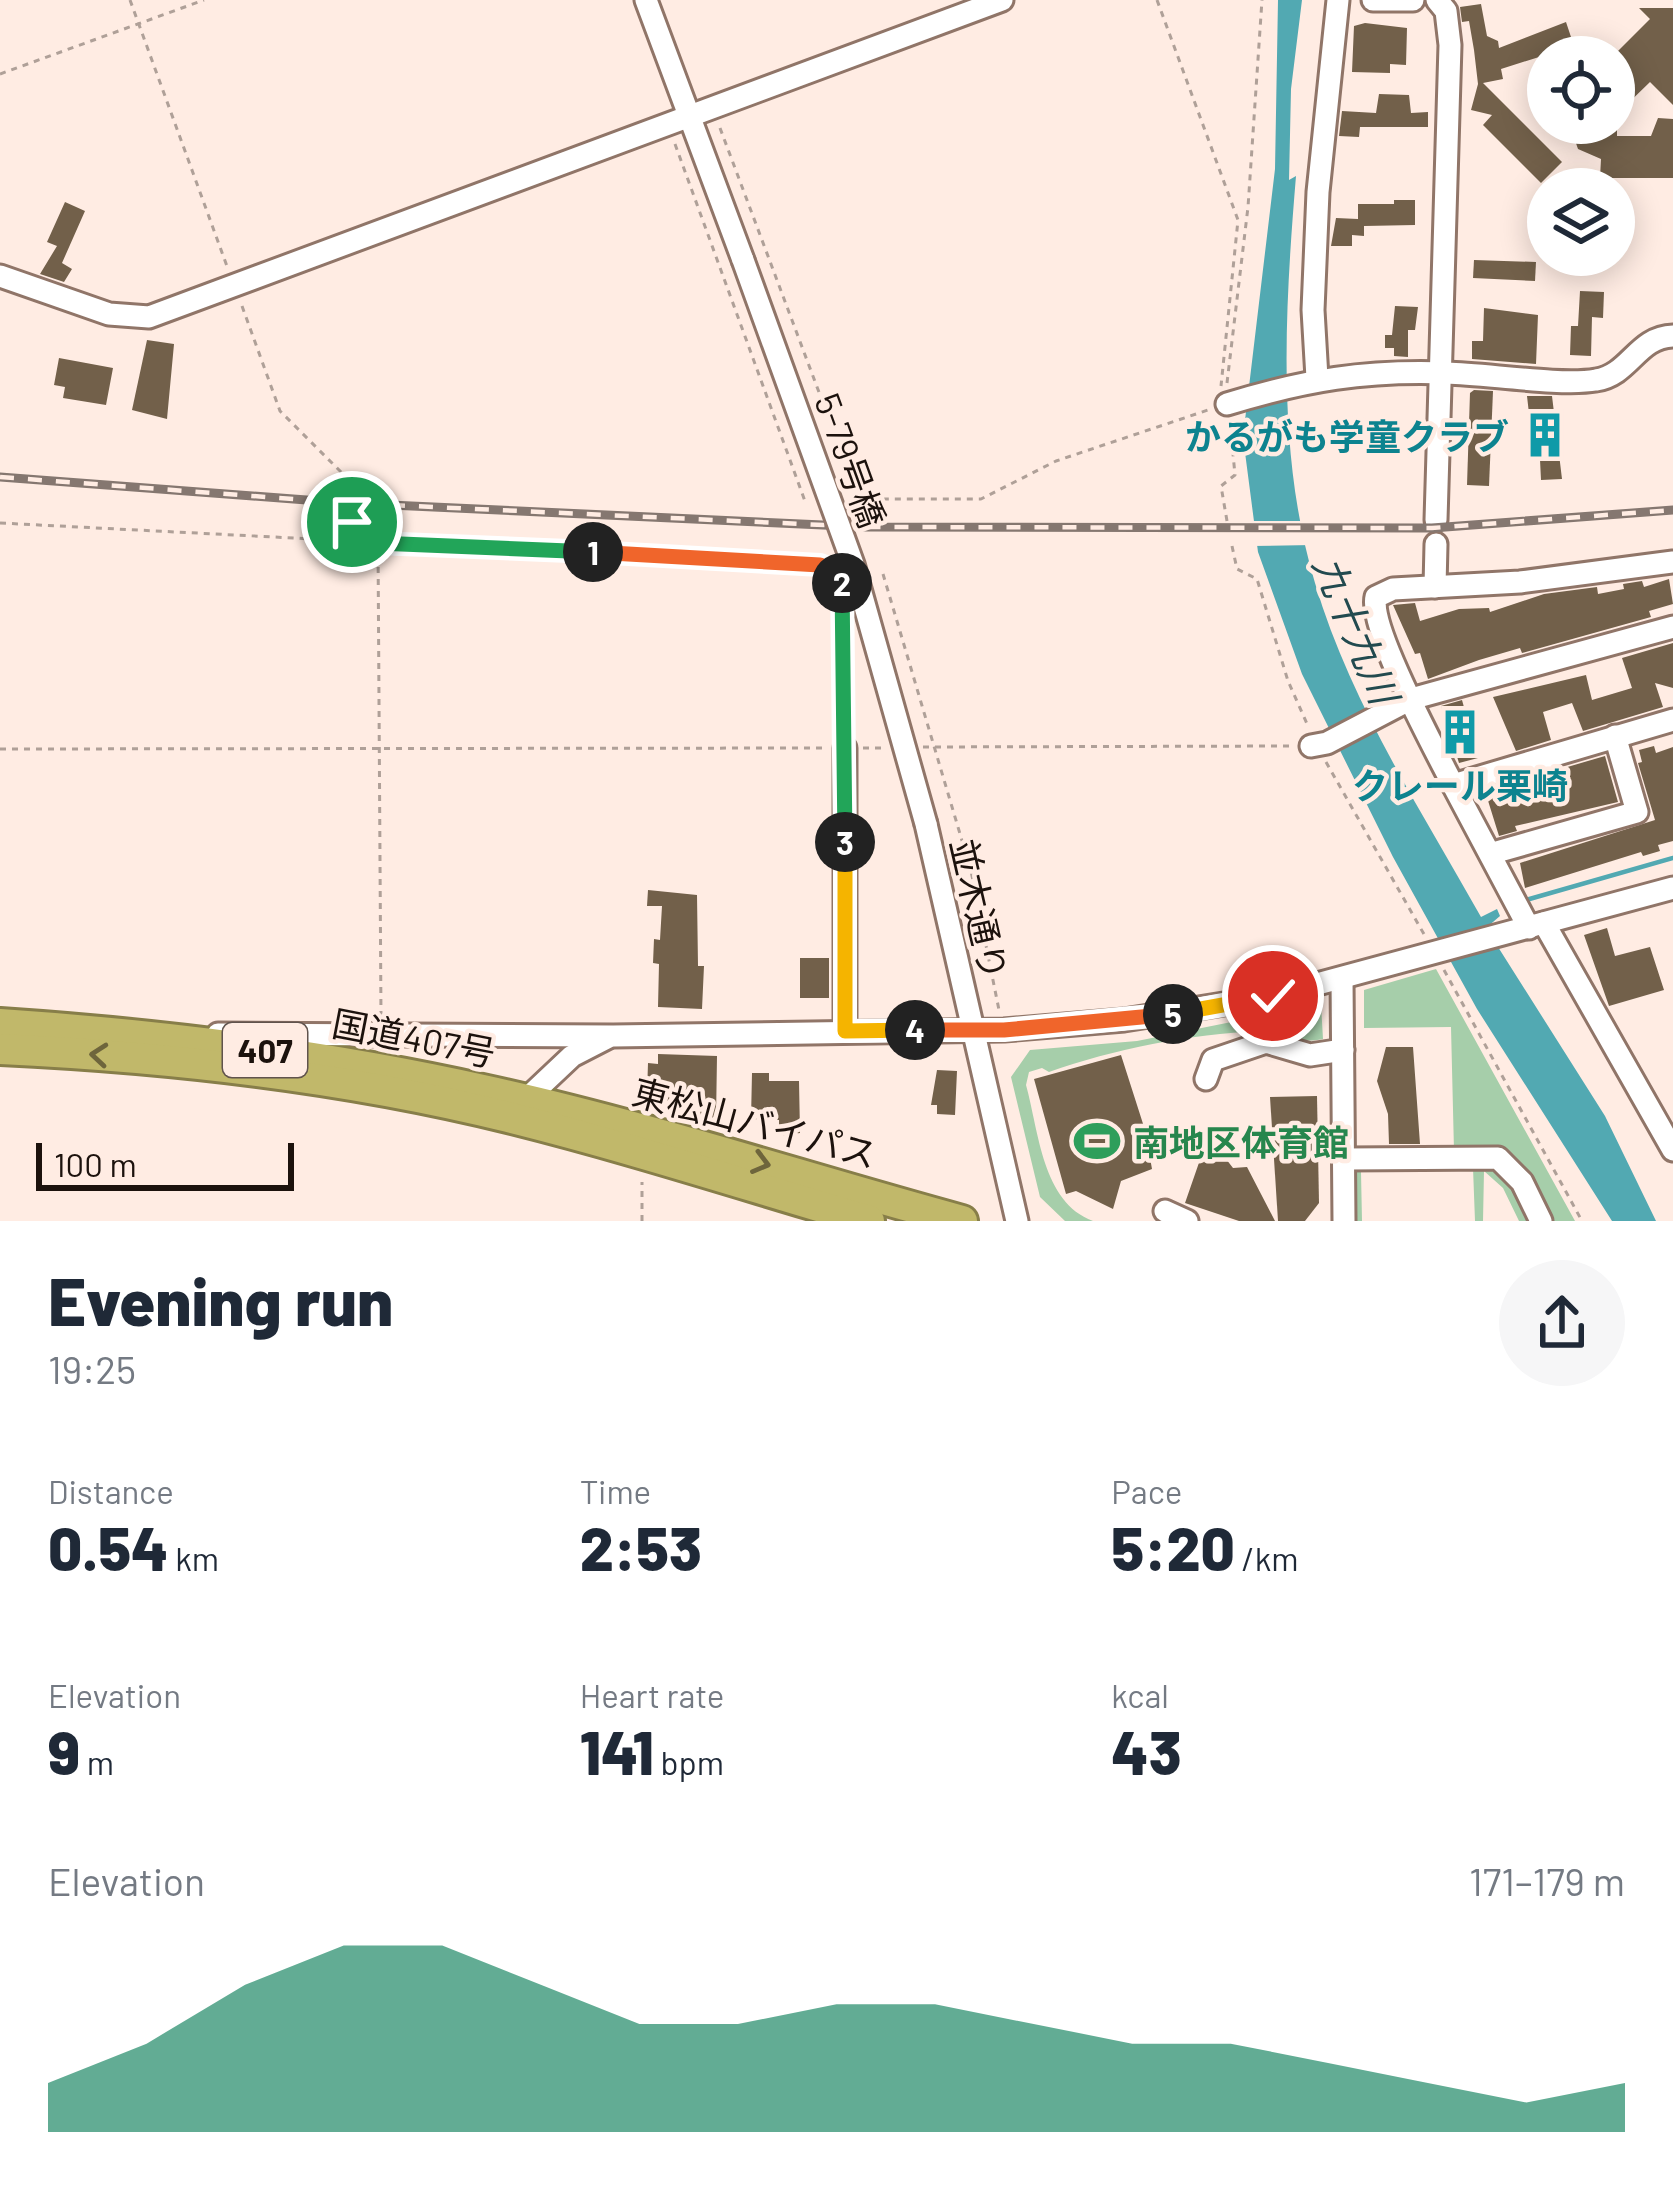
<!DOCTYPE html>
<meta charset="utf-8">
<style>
:root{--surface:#fff;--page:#f6f6f7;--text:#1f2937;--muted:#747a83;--accent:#208a67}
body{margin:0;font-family:Barlow,"Noto Sans JP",sans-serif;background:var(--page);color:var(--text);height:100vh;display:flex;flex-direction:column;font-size:45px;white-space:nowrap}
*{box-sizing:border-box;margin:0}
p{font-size:39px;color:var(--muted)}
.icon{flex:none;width:66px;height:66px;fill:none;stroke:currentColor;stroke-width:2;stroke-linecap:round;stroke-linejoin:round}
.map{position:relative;height:1221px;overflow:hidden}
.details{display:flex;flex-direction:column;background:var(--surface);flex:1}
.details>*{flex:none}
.tools{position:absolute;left:1527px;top:36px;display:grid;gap:24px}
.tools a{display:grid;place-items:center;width:108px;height:108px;border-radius:50%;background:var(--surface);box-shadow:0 6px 30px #0003;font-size:60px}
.scale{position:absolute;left:36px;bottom:30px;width:258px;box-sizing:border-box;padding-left:12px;border:6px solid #1c120d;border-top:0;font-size:33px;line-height:42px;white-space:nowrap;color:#1c120d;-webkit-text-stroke:9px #ffece3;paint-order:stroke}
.pin{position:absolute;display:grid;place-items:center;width:102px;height:102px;color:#fff;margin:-51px;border:6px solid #fff;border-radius:50%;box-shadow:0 3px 12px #0007}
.km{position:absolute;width:60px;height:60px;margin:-30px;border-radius:50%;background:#222;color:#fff;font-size:33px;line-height:60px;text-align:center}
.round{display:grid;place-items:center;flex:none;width:126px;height:126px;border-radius:63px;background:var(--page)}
.summary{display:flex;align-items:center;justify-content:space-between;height:204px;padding:0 48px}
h1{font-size:66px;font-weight:800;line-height:90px}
.figures{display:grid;grid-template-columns:repeat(3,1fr);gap:18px;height:204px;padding:12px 48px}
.figures div{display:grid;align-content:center}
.figures b{font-size:60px;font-weight:800}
.figures small{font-size:33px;font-weight:400}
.figures p{font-size:33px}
.chart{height:336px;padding:24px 48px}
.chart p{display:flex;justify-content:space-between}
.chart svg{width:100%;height:216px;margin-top:12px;fill:var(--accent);opacity:.7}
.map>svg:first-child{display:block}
</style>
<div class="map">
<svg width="1673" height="1221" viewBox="0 0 1673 1221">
<rect width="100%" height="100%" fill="#ffece3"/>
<g fill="#a6ceaa">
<path d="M1436,969l139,252h-26l-26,-51 -69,-19 -3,-124 -87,1v-38z"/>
<path d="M1321,1004l2,35c-32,6 -39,-8 -63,-8 -70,3 -146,18 -211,41l-7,-4 -13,4 -3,13c13,47 16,117 67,136h-28l-25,-24 -29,-120 19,-27 107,-9z"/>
<path d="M1472,1162l35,11 26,48h-14l-16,-33 -19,-17 -1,50h-8l-2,-53 -112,4 1,49h-7l-2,-54z"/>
</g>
<path fill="#52a9b2" d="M1278,0h24l-11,89 -2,91 7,-4c-11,133 -20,277 19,407 35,119 106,227 166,334l16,-8 3,7 -14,12 119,188 51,105h-44l-135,-212 -84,-152 -91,-183 -44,-122 -15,-115 32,-268z"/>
<path fill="#ffece3" d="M1248,521h60l5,24 -62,1z"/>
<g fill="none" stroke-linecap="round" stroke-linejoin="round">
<path stroke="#52a9b2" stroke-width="4.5" d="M1526,900l147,-42"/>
</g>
<g fill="#72604a">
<path d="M1481,4l6,32 11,5 1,7 67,-26 8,24 -73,23 2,10 -20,4 79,79 -21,21 -58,-58 9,-10 -21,-5 7,-26 -4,-34 -5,-29 -7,1 -2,-15z"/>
<path d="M1639,8h34v97l-23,-23 -36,35v-62l36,-36z"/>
<path d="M1365,23l42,5 -1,37 -16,-1v9l-38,-1 2,-46z"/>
<path d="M1379,94l30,1 2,18 17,-1v15h-68l-1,10 -20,-1 3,-25 34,2z"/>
<path d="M1658,118l15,1v59h-73l1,-19 -23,-10 -9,-26h48v13h34z"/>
<path d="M1394,200h21v25l-51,1v10l-12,-1v11h-21l5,-28 22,1v-15h36z"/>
<path d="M65,202l20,9 -23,52 10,6 -8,13 -24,-8 17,-28 -10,-4z"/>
<path d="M1474,260l62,2 -1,19 -62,-3z"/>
<path d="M1580,291l24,1 -1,26 -11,-1 -1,39 -21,-1 1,-29h7z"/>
<path d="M1395,306l23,1 -3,23h-7v27l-14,-1v-8h-9v-13h7z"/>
<path d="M1484,308l54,7 -2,49 -64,-5v-18h11z"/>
<path d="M147,340l27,4 -7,75 -35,-9z"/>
<path d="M59,358l54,10 -7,37 -43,-7 2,-11 -11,-2z"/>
<path d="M1474,390l19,1 -4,95 -22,-1 3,-92z"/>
<path d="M1527,396h25l10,83 -21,1 -2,-41 -7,1z"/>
<path d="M1669,579l4,25 -24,7 2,6 -129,36 -2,-5 -41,12 -51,19 -8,-26 -5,1 -22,-49 22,-2 5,18 39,-12 30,-1 1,4 54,-18 53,-7 1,7 26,-5 -1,-5 19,-3 2,6z"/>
<path d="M1673,643v45l-18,-5 8,24 -80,24 -11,-28 -29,9 8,28 -35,11 -23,-54 93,-22 6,25 40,-12 -10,-30z"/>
<path d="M1462,700l16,58 -19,5 -18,-57z"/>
<path d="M1654,746l2,7 17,-6v94l-15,4 2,6 -17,5 -2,-4 -116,36 -5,-25 135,-43 -17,-57 4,-1 -3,-12z"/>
<path d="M1605,756l13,46 -103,24 2,5 -18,5 -14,-45z"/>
<path d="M648,890l49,5 1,71h6l-2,43 -44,-2 1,-43 -6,-1 1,-24 6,1 2,-34h-15z"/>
<path d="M1607,928l8,28 35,-9 14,43 -55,16 -25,-71z"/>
<rect x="800" y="958" width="29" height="40"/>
<path d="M1386,1047h27l7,97h-31l-1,-30 -11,-33z"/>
<path d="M658,1054l59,2 -1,64 -24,-1 1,-14 -35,-2v-8l-11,-1 1,-31 10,1z"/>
<path d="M1121,1055l24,75 7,39 -31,12 -8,28 -37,-18 -10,3 -32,-115z"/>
<path d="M937,1070l20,1 -2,44 -18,-1v-9h-6z"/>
<path d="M752,1073h17v8h30l1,52 -21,3v-16l-28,-1z"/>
<path d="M1317,1096l2,107 -14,18h-27l-8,-124z"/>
<path d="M1216,1146l17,22 14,-1 28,54h-36l-54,-18 17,-49z"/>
</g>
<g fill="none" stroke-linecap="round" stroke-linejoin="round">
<g stroke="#907568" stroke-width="27">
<g id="minor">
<path d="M646,0l97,260"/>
<path d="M1373,0h40"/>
<path d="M0,276l109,38 40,3 853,-317"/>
<path d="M1317,378l-4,-68 5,-118 20,-192"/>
<path d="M1227,404c78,-24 138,-34 220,-31 40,1 114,13 149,7 34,-5 41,-43 77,-44"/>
<path d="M1436,520l14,-475 -4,-34 -9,-11"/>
<path d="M1435,587l1,-43"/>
<path d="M1311,746l16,-3 84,-44 262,-72"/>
<path d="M845,748v283"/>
<path d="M1453,785c-17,-34 -85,-158 -77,-188l17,-8 127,-7 153,-20"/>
<path d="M926,824l91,397"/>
<path d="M1493,853l144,-41 -22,-76"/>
<path d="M1544,923l129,227"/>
<path d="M1529,928l-76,-143 220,-65"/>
<path d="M1342,979l2,242"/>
<path d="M218,1034l395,2 391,-6 120,-10 149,-24 400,-108"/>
<path d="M1206,1079l7,-19 53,-18 44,13 33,-5"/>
<path d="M519,1106l53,-50 35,-18"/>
<path d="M1346,1159l152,-1 24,24 19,39"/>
<path d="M1165,1211l22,10"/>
</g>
</g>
<g stroke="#877e49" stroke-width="36">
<g id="highway">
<path d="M0,1024c164,11 326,31 487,67 160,35 317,87 475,130"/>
<path d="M0,1049c170,8 342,27 508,68 121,30 241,69 361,104"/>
</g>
</g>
<g stroke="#afa098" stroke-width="3" stroke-dasharray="6 6" stroke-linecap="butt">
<path d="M130,0l98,269"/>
<path d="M1157,0l81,220 -17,166"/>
<path d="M0,74l204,-74"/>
<path d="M720,128l139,371h122l75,-38 152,-51"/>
<path d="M675,144l131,360"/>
<path d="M242,306l38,105 71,71 3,13"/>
<path d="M1227,383l21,-176 14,-207"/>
<path d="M1227,521l-6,-35 14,-11 -5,-53"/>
<path d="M352,522l1,16"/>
<path d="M0,523l821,42 13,5"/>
<path d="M378,543l3,474"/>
<path d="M1232,546l5,23 20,10 31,102 20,45"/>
<path d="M883,574l88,297 28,139"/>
<path d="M845,728v-116"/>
<path d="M923,747l369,-1"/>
<path d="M863,748h21"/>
<path d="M0,749l824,-1"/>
<path d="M1326,762l99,174"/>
<path d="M1444,970l138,251"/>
<path d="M642,1221v-39"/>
</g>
<use href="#minor" stroke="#fff" stroke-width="21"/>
<use href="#highway" stroke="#c1b86a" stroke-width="30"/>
<g stroke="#857770" stroke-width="9">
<path id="rail" d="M0,477l346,26 521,24 565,1 241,-18"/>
</g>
<use href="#rail" stroke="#ffece3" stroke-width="4.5" stroke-dasharray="14" stroke-linecap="butt"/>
<g stroke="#907568" stroke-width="27" stroke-linecap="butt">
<path id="minor-bridge" d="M743,260l110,304 73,260"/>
</g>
<use href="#minor-bridge" stroke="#fff" stroke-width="21"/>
</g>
<defs><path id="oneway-chevron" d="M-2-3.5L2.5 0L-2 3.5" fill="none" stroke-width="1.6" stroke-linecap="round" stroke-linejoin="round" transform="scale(3)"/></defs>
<g stroke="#6e653c">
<use href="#oneway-chevron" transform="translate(99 1055) rotate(-175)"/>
<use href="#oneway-chevron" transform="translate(761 1163) rotate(15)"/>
</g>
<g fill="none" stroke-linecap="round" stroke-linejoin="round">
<g stroke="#fff" stroke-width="24">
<path id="split-1" d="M352,522l1,20 240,10"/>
</g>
<g stroke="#fff" stroke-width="24">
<path id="split-2" d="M593,552l227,13 18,7 4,11"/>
</g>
<g stroke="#fff" stroke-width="24">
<path id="split-3" d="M842,583l3,259"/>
</g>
<g stroke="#fff" stroke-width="24">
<path id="split-4" d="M845,842v189l70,-1"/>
</g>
<g stroke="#fff" stroke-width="24">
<path id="split-5" d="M915,1030h89l169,-16"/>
</g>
<g stroke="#fff" stroke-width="24">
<path id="split-6" d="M1173,1014l100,-18"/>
</g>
<use href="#split-1" stroke="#22a559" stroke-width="15"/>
<use href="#split-2" stroke="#f0652b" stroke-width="15"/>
<use href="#split-3" stroke="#22a559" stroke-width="15"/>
<use href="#split-4" stroke="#f5b400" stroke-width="15"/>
<use href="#split-5" stroke="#f0652b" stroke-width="15"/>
<use href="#split-6" stroke="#f5b400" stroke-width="15"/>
</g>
<defs>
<g id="building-bare" transform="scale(3.6)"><path d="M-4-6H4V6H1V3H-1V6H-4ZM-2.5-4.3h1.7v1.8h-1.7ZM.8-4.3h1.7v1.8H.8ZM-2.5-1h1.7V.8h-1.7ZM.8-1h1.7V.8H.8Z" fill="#0f9aa8" stroke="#ffece3" stroke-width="2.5" paint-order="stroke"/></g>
<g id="stadium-bare" transform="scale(3.6)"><path d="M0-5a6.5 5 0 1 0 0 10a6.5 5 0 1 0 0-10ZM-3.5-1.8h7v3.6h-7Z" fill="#2e9e5b" stroke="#ffece3" stroke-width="2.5" paint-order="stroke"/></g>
</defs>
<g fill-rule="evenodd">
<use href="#building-bare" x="1545" y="435"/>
<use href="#building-bare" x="1460" y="732"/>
<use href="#stadium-bare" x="1097" y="1141"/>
</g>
<g text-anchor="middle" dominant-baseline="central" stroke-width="9" stroke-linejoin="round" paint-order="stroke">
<rect fill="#ffece3" stroke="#60534d" stroke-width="3" x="223" y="1023" width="84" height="54" rx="9"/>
<g font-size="33" font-weight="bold" fill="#1c120d">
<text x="265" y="1050">407</text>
</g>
<g font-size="36" font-weight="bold" fill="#0d838f" stroke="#ffece3" text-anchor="end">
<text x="1509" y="435">かるがも学童クラブ</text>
<text x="1460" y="784" text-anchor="middle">クレール栗崎</text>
</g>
<g font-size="36" fill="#1c120d" stroke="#ffece3">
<text transform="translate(851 460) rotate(70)">5-79号橋</text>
<text transform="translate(980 909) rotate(77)">並木通り</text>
<text transform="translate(414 1037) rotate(11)">国道407号</text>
<text transform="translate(755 1122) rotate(15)">東松山バイパス</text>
</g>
<g font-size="36" font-weight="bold" fill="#27864d" stroke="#ffece3" text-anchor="start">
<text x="1133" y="1141">南地区体育館</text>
</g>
<g font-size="39" font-style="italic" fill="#224a4f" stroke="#ffece3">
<text transform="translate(1357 629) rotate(67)">九十九川</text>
</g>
</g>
</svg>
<div class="tools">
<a><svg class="icon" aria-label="locate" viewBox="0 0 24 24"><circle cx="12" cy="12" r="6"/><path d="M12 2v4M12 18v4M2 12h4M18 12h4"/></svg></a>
<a><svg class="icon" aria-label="layers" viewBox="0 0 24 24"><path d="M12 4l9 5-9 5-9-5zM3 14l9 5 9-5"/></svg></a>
</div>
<div class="scale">100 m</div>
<div class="pin" style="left:352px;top:522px;background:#1e9e55"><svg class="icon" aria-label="arrive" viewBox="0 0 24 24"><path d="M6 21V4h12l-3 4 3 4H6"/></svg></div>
<div class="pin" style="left:1273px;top:996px;background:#d93025"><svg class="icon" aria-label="check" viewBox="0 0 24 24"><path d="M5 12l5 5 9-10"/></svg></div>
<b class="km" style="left:593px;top:552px">1</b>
<b class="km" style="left:842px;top:583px">2</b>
<b class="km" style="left:845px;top:842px">3</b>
<b class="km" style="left:915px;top:1030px">4</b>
<b class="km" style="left:1173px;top:1014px">5</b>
</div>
<section class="details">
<div class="summary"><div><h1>Evening run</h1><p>19:25</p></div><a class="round"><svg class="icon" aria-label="share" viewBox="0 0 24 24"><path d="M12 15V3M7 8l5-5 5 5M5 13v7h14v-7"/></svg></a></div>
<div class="figures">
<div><p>Distance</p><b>0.54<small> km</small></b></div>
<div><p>Time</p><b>2:53</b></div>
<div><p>Pace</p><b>5:20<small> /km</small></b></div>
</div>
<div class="figures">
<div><p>Elevation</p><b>9<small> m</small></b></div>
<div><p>Heart rate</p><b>141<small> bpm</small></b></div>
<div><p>kcal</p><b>43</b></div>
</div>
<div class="chart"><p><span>Elevation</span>171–179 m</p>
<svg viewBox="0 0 160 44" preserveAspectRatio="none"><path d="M0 44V34L10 26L20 14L30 6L40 6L50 14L60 22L70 22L80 18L90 18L100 22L110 26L120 26L130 30L140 34L150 38L160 34V44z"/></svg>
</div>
</section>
